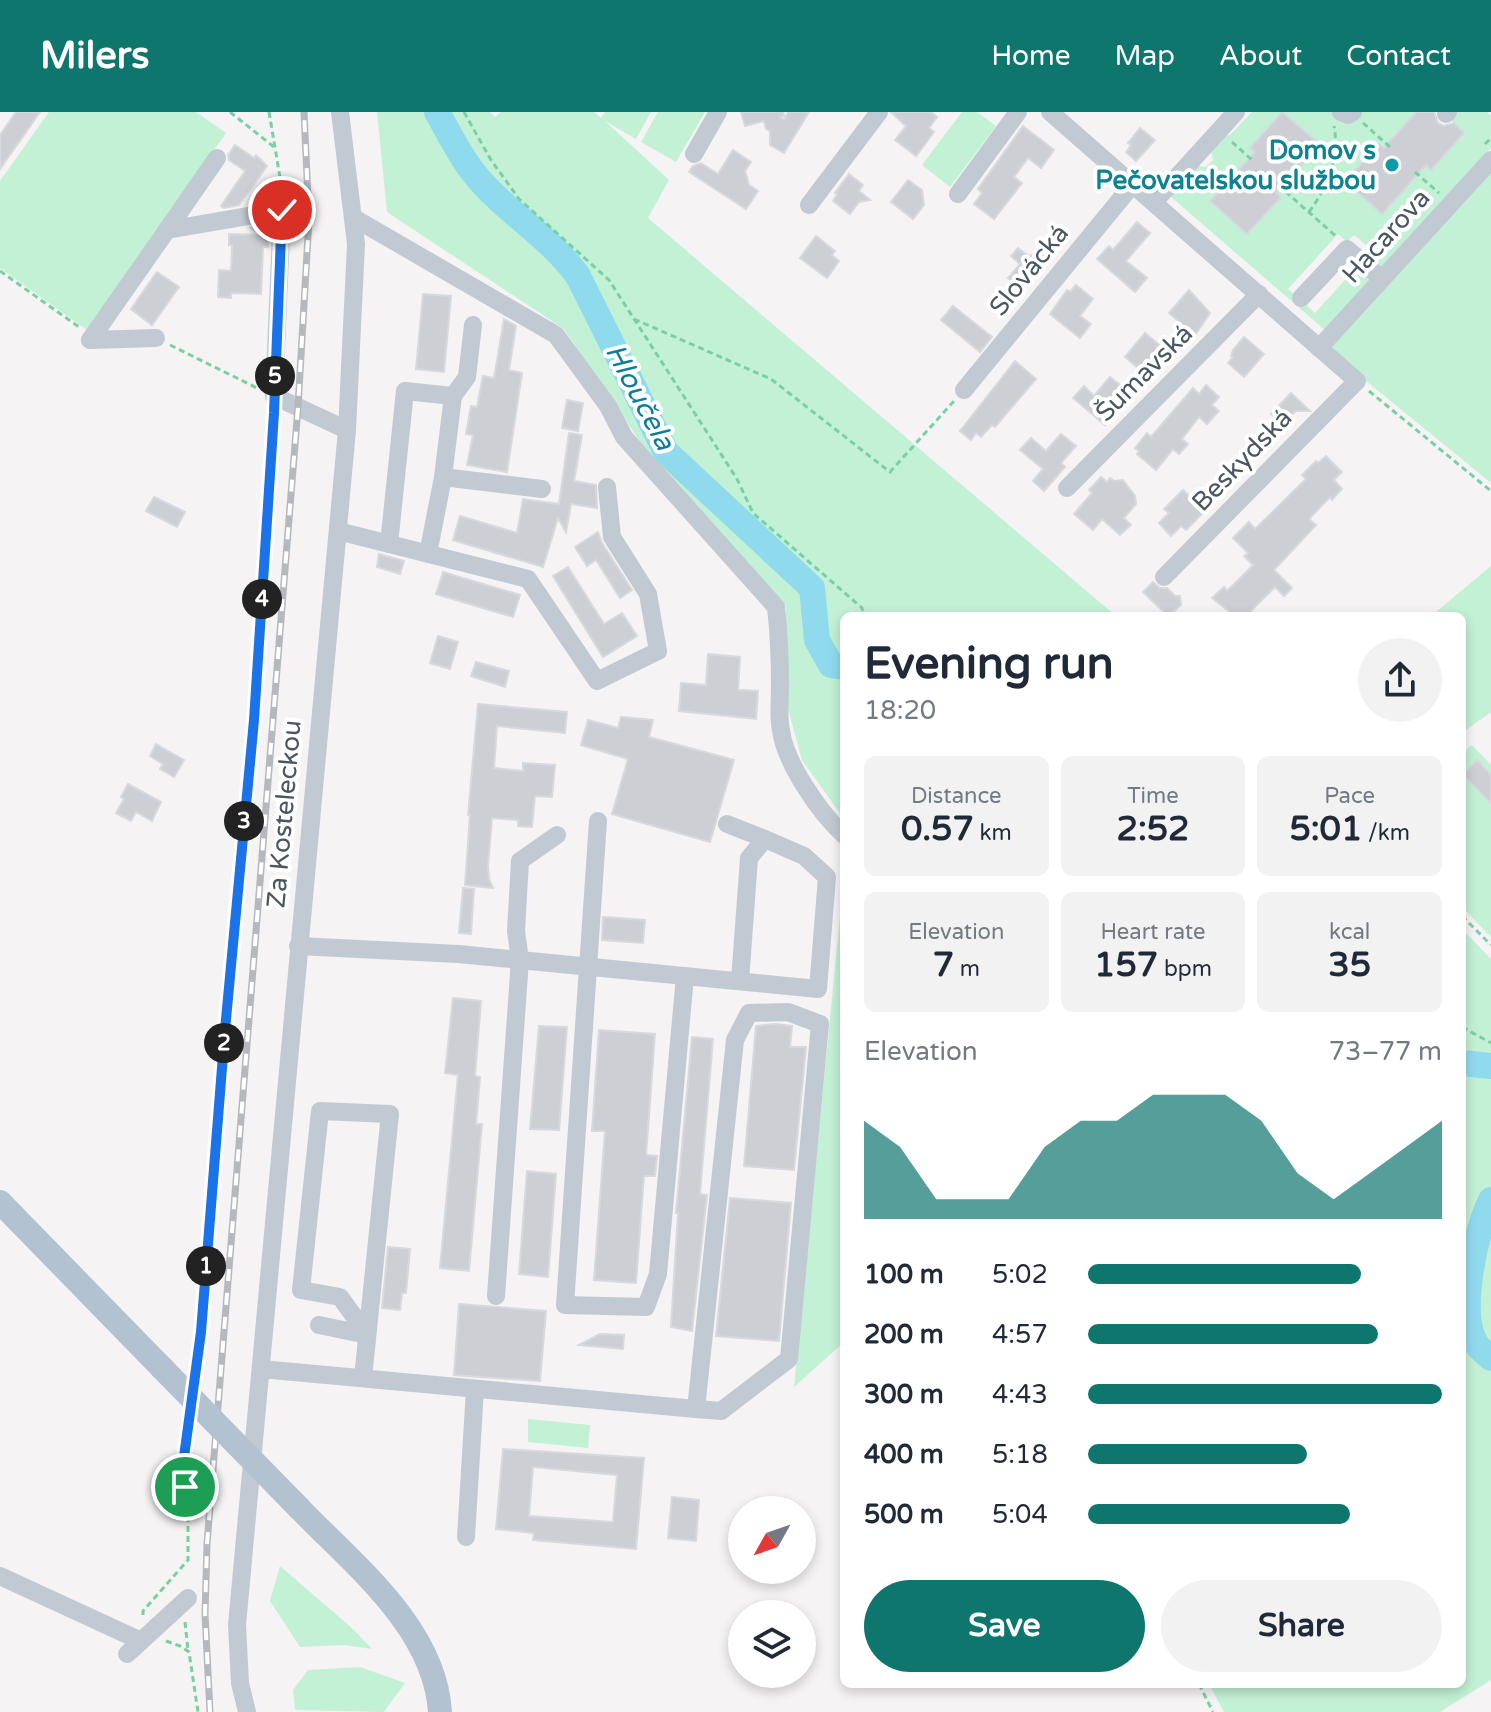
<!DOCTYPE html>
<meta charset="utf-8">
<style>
:root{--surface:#fff;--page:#f2f2f3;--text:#1f2937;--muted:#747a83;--accent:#0f766e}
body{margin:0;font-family:"Varela Round",sans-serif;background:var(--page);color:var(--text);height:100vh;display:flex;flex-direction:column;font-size:30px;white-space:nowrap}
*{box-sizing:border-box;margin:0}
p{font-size:26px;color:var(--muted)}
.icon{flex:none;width:44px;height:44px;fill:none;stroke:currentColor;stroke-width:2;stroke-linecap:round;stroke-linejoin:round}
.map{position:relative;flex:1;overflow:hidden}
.panel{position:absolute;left:840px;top:500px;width:626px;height:1076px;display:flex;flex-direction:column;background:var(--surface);border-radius:12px;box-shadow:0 4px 12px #0003}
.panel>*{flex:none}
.needle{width:52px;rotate:230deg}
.fabs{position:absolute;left:728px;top:1384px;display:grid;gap:16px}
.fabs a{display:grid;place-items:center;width:88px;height:88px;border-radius:50%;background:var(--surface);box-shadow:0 4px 12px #0003;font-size:40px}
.pin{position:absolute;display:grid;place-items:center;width:68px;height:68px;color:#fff;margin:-34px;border:4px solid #fff;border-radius:50%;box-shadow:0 2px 8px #0007}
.km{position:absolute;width:40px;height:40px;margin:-20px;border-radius:50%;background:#222;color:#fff;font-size:22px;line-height:40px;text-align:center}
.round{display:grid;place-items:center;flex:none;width:84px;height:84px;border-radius:42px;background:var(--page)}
.head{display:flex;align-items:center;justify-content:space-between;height:136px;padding:0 24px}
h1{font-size:44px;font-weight:700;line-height:60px}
.stats{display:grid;grid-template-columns:repeat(3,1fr);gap:12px;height:136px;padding:8px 24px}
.stats div{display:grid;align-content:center;border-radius:12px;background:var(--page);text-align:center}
.stats b{font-size:34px;font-weight:700}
.stats small{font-size:22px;font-weight:400}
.stats p{font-size:22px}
.chart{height:224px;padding:16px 24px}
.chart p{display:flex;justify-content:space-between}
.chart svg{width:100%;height:144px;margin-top:8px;fill:var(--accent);opacity:.7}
.cta{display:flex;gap:16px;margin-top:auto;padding:16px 24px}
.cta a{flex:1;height:92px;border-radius:48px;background:var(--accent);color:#fff;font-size:32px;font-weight:700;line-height:92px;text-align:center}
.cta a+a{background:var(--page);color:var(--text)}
ul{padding:0 24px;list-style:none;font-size:26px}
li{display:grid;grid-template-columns:128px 96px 1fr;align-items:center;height:60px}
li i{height:20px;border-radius:10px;background:var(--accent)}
header{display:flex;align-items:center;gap:48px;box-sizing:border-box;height:112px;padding:0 40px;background:var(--accent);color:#fff}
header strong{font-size:38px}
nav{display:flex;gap:44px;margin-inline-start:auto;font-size:28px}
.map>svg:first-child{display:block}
</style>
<header>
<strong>Milers</strong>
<nav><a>Home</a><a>Map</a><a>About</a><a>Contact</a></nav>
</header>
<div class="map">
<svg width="1491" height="1600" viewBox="0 0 1491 1600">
<rect width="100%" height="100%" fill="#f5f3f3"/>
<g fill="#c3f1d5">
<path d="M49,0h147l30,21 -139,197 -87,-62v-87z"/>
<path d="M377,0h113l5,5 6,-5h93l7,6 4,-6h46l-15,27 -31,-18 64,59 -21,38 468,398h-272v203l-42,-59 -20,-73 4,-80 -133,-146 -89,-132 -177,-117z"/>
<path d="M658,0h47l-29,50 -35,-20z"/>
<path d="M962,0h15l19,14 -46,61 -28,-22z"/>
<path d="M1252,0h164l-29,39 -9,-7 -19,26 -3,-2 -11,13 37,33 33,-37 8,-14 8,7 19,-26 3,1 11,-12 -14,-14 7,-7h30l4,4v32l-106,118 -4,2 -16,-10 7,-8 -18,-15 -7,7 -9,-8 -50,55 27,24 39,-43 -8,-8 4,-1 19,19 -43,51 -156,-135 27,-30 9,1 7,-7 -2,-10 13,-14 6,-1z"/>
<path d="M1491,58v311l-1,1 -162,-132z"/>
<path d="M1491,454v146l-29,21v-117h-31z"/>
<path d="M1472,633l19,20v172l-29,-30v-155z"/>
<path d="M844,764v466l-50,45z"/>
<path d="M1462,817l29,30v721l-51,32h-216l-15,-28h253z"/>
<path d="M528,1307l62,6 -2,23 -60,-6z"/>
<path d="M280,1454l73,63 19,20 -28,-4 -44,2 -30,-46z"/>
<path d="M360,1555l45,16 -21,29 -89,-2 -2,-20 15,-20z"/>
</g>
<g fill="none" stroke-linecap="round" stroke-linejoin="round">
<g stroke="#90daee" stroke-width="26">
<path d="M437,0c14,25 27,52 47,73 30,32 68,55 94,91l88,176 146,136 5,52 14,25 13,2"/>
<path d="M1462,951l29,3"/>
<path d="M1491,1088c-15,30 -33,110 -17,140 3,7 12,14 17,18"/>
</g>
</g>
<g fill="#cdcfd5" stroke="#d7d9de" stroke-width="2" fill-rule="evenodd">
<path d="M16,0h24l-40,57v-34z"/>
<path d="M741,0h42l1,4 -4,1 4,3 4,-8h21l-25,41 -14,-8v-14l-4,-2 -2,-8 -19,5z"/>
<path d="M891,0h40l6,5 -8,11 5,4 -18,24 -21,-16 11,-14z"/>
<path d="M1282,0l38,32 -44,49 5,4 -34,37 -37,-33 45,-49 -5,-4z"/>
<path d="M1416,0h18l4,11 6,3 10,-3 10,10 -33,37 -5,-5 -44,49 -37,-33 34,-37 5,4z"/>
<path d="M1023,14l31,24 -13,18 -13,-10 -14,19 8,6 -28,36 -20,-15 8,-11 -4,-4z"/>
<path d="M1140,16l15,12 -19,21 -10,-9 5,-7 -3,-2z"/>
<path d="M235,33l19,13 2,-3 11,11 -28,39 -15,3 -3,-2 24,-35 -16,-11 -1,-5z"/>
<path d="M733,38l18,12 -6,9 4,14 9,6 -12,18 -57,-37 4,-6 8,-3 17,11z"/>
<path d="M849,62l14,11 -4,6 11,9 -11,2 -9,12 -17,-13 4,-6 -2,-2z"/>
<path d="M908,68l14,10 2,15 -11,14 -22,-17z"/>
<path d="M1137,110l13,11 -24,28 21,17 -12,14 -38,-33 12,-13 4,4z"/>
<path d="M269,112l-1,23h-5l-2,47 -30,-1v5l-13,-1 1,-27 12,1 1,-26h-3v-11l32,1 -10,-7z"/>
<path d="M816,124l19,15 -3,4 7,6 -12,17 -27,-20z"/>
<path d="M1041,133l11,10 -31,33 -13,-10 12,-14 -9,-8 7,-8 12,9z"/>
<path d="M157,160l22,15 -27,38 -21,-16z"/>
<path d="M1076,173l17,14 -13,17 11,8 -11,14 -30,-24 17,-24 3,2z"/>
<path d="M1189,178l21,23 -15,22 -26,-22z"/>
<path d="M423,182l28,2 -7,76 -28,-3z"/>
<path d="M953,194l39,31 -12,15 -39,-32z"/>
<path d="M504,207l12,7 -7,44 13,3 -15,99 -40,-7 6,-30 -7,-1 5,-28 6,1 6,-31 11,2z"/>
<path d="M1145,221l25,21 -19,25 -26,-22z"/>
<path d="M1244,225l20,17 -20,23 -16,-14 5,-6 -2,-1 2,-6z"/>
<path d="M1015,249l21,18 -41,48 -3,-2 -11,12 -5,-4 -5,7 -11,-9z"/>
<path d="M1110,265l15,12 -17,20 6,5 -9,11 -32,-27 11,-12 10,10z"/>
<path d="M1206,273l13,12 -7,8 7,6 -12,13 -8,-7 -17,22 6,5 -9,10 -6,-5 -17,21 -19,-16 2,-3 -4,-3 12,-15 4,4 42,-49 6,6z"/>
<path d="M1291,281l19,18h-14l-15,13 -10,-10z"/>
<path d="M567,288l16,3 -5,28 -16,-3z"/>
<path d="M569,321l13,2 -8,46 22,4 1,23 -26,-4 -5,28 -8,-14 -15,49 -90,-27 7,-24 57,17 6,-34 36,5z"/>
<path d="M1061,322l15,12 -15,17 4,4 -21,24 -11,-10 10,-12 -23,-19 11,-12 15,13z"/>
<path d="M1326,344l16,16 -8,8 8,9 -10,11 -2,-3 -21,22 7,6 -42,45 18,18 -8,8 -9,-9 -29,29h-11l-23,-18 12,-11 3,4 26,-26 -9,-9 4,-3 -15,-15 16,-16 6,7 51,-50 -4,-4 14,-14 2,2z"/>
<path d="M1101,365l6,5 3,-4 4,3 9,-1 12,16 1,8 -12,14 7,7 -11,10 -18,-16 -9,11 -19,-16 18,-21 -3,-3z"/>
<path d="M1183,378l22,21 -19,19 -5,-4 -10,10 -12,-13 10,-10 -5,-4z"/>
<path d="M154,385l31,15 -8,15 -31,-16z"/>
<path d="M598,420l4,11 30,47 -12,8 -24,-38 -9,6 -12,-19z"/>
<path d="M379,442l25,7 -4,13 -23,-7z"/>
<path d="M568,455l36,57 18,-11 15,23 -34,21 -50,-81z"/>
<path d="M443,460l77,23 -7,22 -77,-23z"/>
<path d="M1153,470l7,6h7l8,8h5l1,9 -13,11 -25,-24z"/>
<path d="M438,524l20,6 -8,27 -20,-6z"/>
<path d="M708,542l32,3 -2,33 20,1 -2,28 -77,-8 2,-28 25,2z"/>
<path d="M476,550l33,9 -4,16 -34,-11z"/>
<path d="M478,592l89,8 -2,21 -68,-7 -3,42 29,3v-8l32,2 -3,32 -17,-1 -3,31 -14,-1v-6l-26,-2 -4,48 1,13 4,9 -28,-3 5,-70h-2z"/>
<path d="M621,605l32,3 -4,17 85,23 -24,82 -98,-28 16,-55 -47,-14 7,-25 30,8z"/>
<path d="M156,632l28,16 -10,17 -14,-8 3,-5 -13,-8z"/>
<path d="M1477,648l14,15v28l-28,-28z"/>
<path d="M128,672l33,18 -9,19 -16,-9 -5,9 -15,-8 8,-14 -3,-2z"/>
<path d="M463,776l11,1 -3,45 -12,-1z"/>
<path d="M603,805l42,3 -2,23 -41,-3z"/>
<path d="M453,886l28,3 -6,75 5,1 -4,47h6l-13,147 -29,-3 18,-193 -13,-2z"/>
<path d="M775,912l17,2 -2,21h16l-12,123 -50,-4 12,-140z"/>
<path d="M539,914l28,1 -8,103 -29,-1z"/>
<path d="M599,918l56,4 -9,121 11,1 -2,20h-11l-8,107 -42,-3 11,-149h-13z"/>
<path d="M692,925l21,2 -13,155 7,1 -15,136 -21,-4 7,-114h-2z"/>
<path d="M527,1059l29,3 -8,103 -29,-3z"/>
<path d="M730,1086l61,5 -12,138 -63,-5z"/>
<path d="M388,1135l22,2 -4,44h-4l-2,17 -18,-2z"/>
<path d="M459,1192l87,7 -6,70 -86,-6z"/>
<path d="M600,1222l24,1 -1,14 -44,-4z"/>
<path d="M503,1337l141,9 -8,91 -103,-9 1,-7 -38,-4zM533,1355l84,8 -4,47 -84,-6z"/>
<path d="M672,1385l27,3 -3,41 -28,-3z"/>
</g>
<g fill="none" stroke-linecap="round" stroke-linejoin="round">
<g stroke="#7ad0a6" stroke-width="3" stroke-dasharray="6 4" stroke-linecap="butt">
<path d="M230,0l44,35"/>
<path d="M269,0l14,83"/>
<path d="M464,0l27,48 28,39 90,81 128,199 16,34 109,95 3,8"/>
<path d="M1363,11l27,24"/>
<path d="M1232,30l20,18"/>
<path d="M1485,32l6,-6"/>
<path d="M1415,60l24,21"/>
<path d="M1278,73l60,53"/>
<path d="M1309,100c18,-24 31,-55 25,-86"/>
<path d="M0,159l79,56"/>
<path d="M634,207l137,60 119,93 64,-71"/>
<path d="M170,233l87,43"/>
<path d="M1369,279l122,100"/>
<path d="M1462,804l29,29"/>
<path d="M1462,915l29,16"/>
<path d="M196,1262l58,-654 20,-307"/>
<path d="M143,1503v-4l45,-51v-56l-5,-40 6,-39"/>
<path d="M185,1510l3,28"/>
<path d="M166,1529l14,5 9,6 9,60"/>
<path d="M1199,1572l14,28"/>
</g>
<g stroke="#c1cad2" stroke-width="18">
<path d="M1050,0l307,269 -193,196"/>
<path d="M1341,0l7,3 5,-3"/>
<path d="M1446,2l2,-2"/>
<path d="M694,42l24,-42"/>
<path d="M958,82l60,-82"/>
<path d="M1154,90l82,-90"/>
<path d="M809,93l70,-93"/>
<path d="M354,106l202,117 52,71 16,31 152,170c3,27 4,53 4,80 0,14 -2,30 1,43 4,33 39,83 63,105"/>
<path d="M167,118l50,-72"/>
<path d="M1301,186l46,-49 35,30"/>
<path d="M90,228l77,-110 115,-20 -8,186 73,34"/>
<path d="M90,228l66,-2"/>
<path d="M1319,236l172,-188"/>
<path d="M964,278l169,-206"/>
<path d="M453,284l14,-19 6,-52"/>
<path d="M1067,376l192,-194"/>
<path d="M338,419l190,48 69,102 61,-30 -10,-57 -36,-57 -5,-50"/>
<path d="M389,432l16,-153 48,5 -10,81"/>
<path d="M428,442l15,-77 99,12"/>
<path d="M598,709l-33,484 81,2 12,-33 27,-298"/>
<path d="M727,712l38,15"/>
<path d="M298,834l160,8 360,35 9,-112 -23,-21 -39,-17 -16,19 -9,123"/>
<path d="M496,1184l24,-336 -4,-29 4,-70 37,-26"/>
<path d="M319,1213l48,10"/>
<path d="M261,1257l435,40 39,-369 14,-27 39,-1 32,12 -31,335 -68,52 -25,-2"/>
<path d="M363,1266l27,-264 -70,-3 -19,179 39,7 19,26 9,2"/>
<path d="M466,1425l9,-148"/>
<path d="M0,1464l141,65"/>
<path d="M127,1542l61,-56"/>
<path d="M247,1600l-7,-29 -3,-58 110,-1195 9,-186 -16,-132"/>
</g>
<g stroke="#b3c2d1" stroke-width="24">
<path d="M0,1090l162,166"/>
<path d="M299,1396c55,57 136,120 141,204"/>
</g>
<g stroke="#b5b8bd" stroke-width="7">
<path id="rail" d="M210,1600l-5,-98 2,-70 91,-1137 11,-188 -5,-107"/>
</g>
<use href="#rail" stroke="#fff" stroke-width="4" stroke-dasharray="12" stroke-linecap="butt"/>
<path stroke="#b3c2d1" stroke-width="24" d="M162,1256l137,140"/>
</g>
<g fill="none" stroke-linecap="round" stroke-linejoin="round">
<g stroke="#fff" stroke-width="16">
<path id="route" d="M185,1375l-2,-23 18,-132 24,-302 29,-310 20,-307 8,-203"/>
</g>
<use href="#route" stroke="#1a73e8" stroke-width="10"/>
</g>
<circle fill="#0f9aa8" stroke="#fff" stroke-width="3" cx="1392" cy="53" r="8"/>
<g text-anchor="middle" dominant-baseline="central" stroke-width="8" stroke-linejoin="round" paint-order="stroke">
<g font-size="26" font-weight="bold" fill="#0d838f" stroke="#fff" text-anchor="end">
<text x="1376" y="38">Domov s<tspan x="1376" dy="30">Pečovatelskou službou</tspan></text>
</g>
<g font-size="26" fill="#4a5661" stroke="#fff">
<text transform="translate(1386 124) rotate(-48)">Hacarova</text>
<text transform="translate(1029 158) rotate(-51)">Slovácká</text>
<text transform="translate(1144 261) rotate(-45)">Šumavská</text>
<text transform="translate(1242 348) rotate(-46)">Beskydská</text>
<text transform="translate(284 702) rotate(-85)">Za Kosteleckou</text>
</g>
<g font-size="28" font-style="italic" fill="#0c7c9b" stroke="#fff">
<text transform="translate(640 285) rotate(62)">Hloučela</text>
</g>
</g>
</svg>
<div class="fabs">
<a><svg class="needle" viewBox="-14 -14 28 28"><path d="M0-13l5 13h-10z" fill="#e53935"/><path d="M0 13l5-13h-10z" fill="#747a83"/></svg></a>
<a><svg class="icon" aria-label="layers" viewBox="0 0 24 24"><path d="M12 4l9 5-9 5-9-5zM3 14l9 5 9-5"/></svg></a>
</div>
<div class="pin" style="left:185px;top:1375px;background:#1e9e55"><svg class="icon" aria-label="arrive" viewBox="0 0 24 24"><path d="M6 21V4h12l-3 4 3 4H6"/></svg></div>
<div class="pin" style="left:282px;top:98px;background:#d93025"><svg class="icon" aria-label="check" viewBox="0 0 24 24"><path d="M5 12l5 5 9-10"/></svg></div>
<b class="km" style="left:206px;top:1154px">1</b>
<b class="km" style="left:224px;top:931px">2</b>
<b class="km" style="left:244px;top:709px">3</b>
<b class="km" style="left:262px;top:487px">4</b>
<b class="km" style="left:275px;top:264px">5</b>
<section class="panel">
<div class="head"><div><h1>Evening run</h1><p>18:20</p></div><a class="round"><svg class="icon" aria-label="share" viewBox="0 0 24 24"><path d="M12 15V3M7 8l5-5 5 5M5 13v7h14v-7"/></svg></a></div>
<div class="stats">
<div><p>Distance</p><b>0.57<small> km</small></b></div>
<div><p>Time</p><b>2:52</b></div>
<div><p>Pace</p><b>5:01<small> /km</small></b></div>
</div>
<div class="stats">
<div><p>Elevation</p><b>7<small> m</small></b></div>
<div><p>Heart rate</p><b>157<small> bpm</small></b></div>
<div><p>kcal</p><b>35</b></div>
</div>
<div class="chart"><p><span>Elevation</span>73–77 m</p>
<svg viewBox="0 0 160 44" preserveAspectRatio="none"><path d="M0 44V14L10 22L20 38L30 38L40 38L50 22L60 14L70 14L80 6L90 6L100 6L110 14L120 30L130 38L140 30L150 22L160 14V44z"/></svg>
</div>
<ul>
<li><b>100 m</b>5:02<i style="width:77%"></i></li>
<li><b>200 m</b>4:57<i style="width:82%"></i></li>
<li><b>300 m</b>4:43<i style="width:100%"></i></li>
<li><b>400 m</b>5:18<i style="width:62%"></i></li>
<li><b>500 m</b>5:04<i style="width:74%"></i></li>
</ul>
<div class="cta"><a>Save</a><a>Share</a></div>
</section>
</div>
